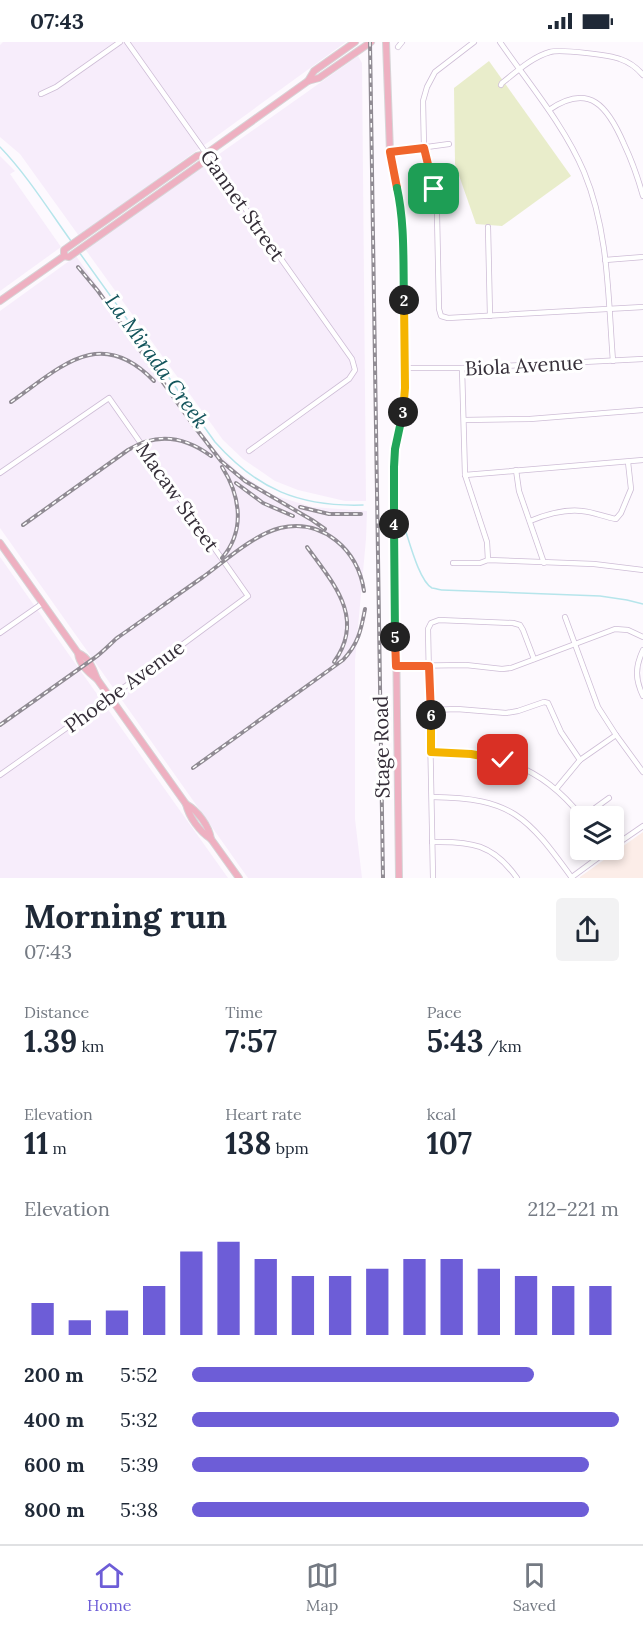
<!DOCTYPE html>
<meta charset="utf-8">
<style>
:root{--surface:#fff;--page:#f2f2f3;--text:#1f2937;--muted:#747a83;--line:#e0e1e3;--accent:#6d5dd7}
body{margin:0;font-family:Lora,serif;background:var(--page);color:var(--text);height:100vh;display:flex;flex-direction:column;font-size:22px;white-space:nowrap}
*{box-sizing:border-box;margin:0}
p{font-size:20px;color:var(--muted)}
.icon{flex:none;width:33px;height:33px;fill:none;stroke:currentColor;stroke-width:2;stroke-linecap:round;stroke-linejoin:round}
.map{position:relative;height:836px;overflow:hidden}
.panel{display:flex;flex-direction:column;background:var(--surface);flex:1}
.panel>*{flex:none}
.tools{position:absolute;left:570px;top:764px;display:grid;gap:12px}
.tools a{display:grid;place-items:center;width:54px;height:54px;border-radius:6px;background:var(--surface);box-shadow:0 3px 9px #0003;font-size:30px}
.pin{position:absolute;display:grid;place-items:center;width:51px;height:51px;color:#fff;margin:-26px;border-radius:12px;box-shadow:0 3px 9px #0006}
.km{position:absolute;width:30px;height:30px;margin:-15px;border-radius:50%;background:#222;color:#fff;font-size:16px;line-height:30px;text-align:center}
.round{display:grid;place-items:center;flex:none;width:63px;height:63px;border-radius:6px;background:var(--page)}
.overview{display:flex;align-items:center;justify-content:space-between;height:102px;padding:0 24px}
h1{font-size:33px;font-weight:800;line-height:45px}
.stats{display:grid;grid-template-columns:repeat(3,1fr);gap:9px;height:102px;padding:6px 24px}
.stats div{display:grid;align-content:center}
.stats b{font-size:30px;font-weight:800}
.stats small{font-size:16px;font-weight:400}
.stats p{font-size:16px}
.chart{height:168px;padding:12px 24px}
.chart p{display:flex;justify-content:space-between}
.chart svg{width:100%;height:108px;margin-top:6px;stroke:var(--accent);stroke-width:6}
ul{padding:0 24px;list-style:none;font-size:20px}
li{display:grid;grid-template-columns:96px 72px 1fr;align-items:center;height:45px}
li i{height:15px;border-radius:8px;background:var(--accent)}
.status{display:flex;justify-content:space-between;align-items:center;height:42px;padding:0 30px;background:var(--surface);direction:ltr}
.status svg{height:16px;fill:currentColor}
.menu{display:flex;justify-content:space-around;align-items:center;height:84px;border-top:2px solid var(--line);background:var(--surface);font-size:16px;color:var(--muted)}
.menu a{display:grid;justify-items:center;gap:3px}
.menu .on{color:var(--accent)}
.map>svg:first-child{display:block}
</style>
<div class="status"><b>07:43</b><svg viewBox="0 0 49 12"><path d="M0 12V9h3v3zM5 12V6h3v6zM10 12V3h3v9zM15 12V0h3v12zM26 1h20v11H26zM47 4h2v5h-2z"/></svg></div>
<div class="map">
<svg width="643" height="836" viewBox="0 0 643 836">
<rect width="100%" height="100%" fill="#fdf9fe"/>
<g fill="#f7edfb">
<path d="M3,0h343l-267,194 -59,-82 -20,-17v-92z"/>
<path d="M358,14l4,7 4,438h-21l-47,-11 -23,-9 -32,-22 -20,-19 -138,-191z"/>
<path d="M0,114l15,15 -5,3 51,73 -61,44z"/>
<path d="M76,214l137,192 26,25 34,22 39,12 55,4 -1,28 -11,121v159l7,59h-114l-248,-350v-217z"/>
<path d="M0,515l72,102 156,219h-228z"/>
</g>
<path fill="#fcede8" d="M643,790v46h-63v-1z"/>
<path fill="#e9edcb" d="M489,19l82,115 -69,50 -26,-2 -21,-60 -1,-76z"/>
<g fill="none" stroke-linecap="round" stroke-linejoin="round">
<g stroke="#b6e5eb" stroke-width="1.5">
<path d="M0,105c27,28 48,62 71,94"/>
<path d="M79,210l136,190c42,47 84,65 148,63"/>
<path d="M404,484c5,14 15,55 28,62 1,0 9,2 10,2l158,6 27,4 16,4"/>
</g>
<g stroke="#cebdd6" stroke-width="6">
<g id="minor">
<path d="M127,0l225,317 3,11 -6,9 -100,72"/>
<path d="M474,0l-39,30 -8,15 -4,14 1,47 10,41 3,25 2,95 2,7 7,2 195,-11"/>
<path d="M500,0c29,42 64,83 84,130 25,60 24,126 29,189"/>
<path d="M398,5l4,-5"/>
<path d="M501,43l1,-2c14,-11 30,-26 48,-31 10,-3 60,3 70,7 9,3 17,9 23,16"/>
<path d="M41,52l15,-7 64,-45"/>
<path d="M549,68c41,-28 59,-3 75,34 8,17 14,34 19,52"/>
<path d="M390,110l59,-8"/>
<path d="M488,185l2,89"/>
<path d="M605,218l38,-3"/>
<path d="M405,326h57l181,-9"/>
<path d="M462,326l3,107 22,67 1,18"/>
<path d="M464,378l66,-1 113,-9"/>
<path d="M516,428l3,21 25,72"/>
<path d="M0,431l109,-75 139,198 -108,80 -140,99"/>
<path d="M465,433l178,-15"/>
<path d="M530,479c17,-7 34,-12 52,-10 12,1 22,6 34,8l5,-6 10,-24 -3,-27"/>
<path d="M453,521h27l8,-3 106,4 49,6"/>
<path d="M565,575l33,90 18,28 27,37"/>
<path d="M0,591l43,-30"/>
<path d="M643,608c-8,17 -8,29 0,46"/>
<path d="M396,624l70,-1 36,4 9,-1 104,-39 13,1 15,7"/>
<path d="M431,668l26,-1 49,4 12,-2 26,-9 4,1 13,29 19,28"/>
<path d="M431,710c65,2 108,11 150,64"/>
<path d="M556,747l24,-29 36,-25"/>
<path d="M432,755c80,1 95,19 140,81"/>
<path d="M584,774l25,-18"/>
<path d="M432,800c39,-1 61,2 85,36"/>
<path d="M614,804l29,-20"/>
<path d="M572,835l38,-28"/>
<path d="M433,836l-5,-249 3,-6 8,-3 74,3 7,2 3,5 11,29"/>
</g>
</g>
<g stroke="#d7d5d7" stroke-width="8">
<g id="major">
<path d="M386,0l4,110 11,52 1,24 3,160 -1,19 -9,42 -1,18 5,411"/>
<path d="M308,39l11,-3 52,-36"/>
<path d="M64,214l5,1 133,-94 4,-9"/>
<path d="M0,259l64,-45v-6l7,-5 126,-89 9,-2 102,-73 6,-10 41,-29"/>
<path d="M0,501l78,110c11,4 15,16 19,26l89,125c3,13 14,28 25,35l28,39"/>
<path d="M78,611c1,11 10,19 19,26"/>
<path d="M186,762c12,7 23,22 25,35"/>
</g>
</g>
<use href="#minor" stroke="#fff" stroke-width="4.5"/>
<use href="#major" stroke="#eeb0c1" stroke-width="6"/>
<g stroke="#908b93" stroke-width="4">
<g id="rail">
<path d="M370,0l13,836"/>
<path d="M78,225l20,24 96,135 27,35 24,20 67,39 13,9"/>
<path d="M11,360c50,-35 89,-77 143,-21"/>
<path d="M222,425c18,28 24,63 0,91"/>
<path d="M236,441l27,20 30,13"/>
<path d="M300,465l29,7h32"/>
<path d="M23,483l105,-75c29,-18 56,-14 83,6"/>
<path d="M307,505c26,36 59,71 27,115"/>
<path d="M0,683c31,-22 62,-44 93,-66 9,-6 16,-14 24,-21 29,-20 57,-41 86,-61 22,-16 50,-42 77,-49 43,-10 78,22 84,63"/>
<path d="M193,726l150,-108c15,-16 18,-29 22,-51"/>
</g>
</g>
<use href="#rail" stroke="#fff" stroke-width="1.5" stroke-dasharray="4.5" stroke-linecap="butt"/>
</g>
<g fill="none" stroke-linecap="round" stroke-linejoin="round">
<g stroke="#fff" stroke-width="12">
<path id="split-1" d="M397,146l-7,-36 34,-4 10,41"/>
</g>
<g stroke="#fff" stroke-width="12">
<path id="split-2" d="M397,146c8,36 6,75 7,112"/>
</g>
<g stroke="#fff" stroke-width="12">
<path id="split-3" d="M403,370l2,-24 -1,-88"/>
</g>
<g stroke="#fff" stroke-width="12">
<path id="split-4" d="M394,482v-57l1,-18 8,-37"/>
</g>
<g stroke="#fff" stroke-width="12">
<path id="split-5" d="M394,482l1,113"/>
</g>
<g stroke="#fff" stroke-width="12">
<path id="split-6" d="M395,595l1,29h33l2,49"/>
</g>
<g stroke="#fff" stroke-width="12">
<path id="split-7" d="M431,673v37l40,2 32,6"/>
</g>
<use href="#split-1" stroke="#f0652b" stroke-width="8"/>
<use href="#split-2" stroke="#22a559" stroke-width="8"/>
<use href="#split-3" stroke="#f5b400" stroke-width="8"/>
<use href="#split-4" stroke="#22a559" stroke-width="8"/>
<use href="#split-5" stroke="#22a559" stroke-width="8"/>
<use href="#split-6" stroke="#f0652b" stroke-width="8"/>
<use href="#split-7" stroke="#f5b400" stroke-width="8"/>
</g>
<g text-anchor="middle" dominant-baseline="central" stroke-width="6" stroke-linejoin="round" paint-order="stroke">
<g font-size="20" fill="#352e38" stroke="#fff">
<text transform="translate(243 163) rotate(55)">Gannet Street</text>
<text transform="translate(524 323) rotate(-3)">Biola Avenue</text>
<text transform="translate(178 455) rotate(55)">Macaw Street</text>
<text transform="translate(124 644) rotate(-36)">Phoebe Avenue</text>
<text transform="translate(381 705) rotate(-91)">Stage Road</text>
</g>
<g font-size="21" font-style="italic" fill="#12545b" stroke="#fff">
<text transform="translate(157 319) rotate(54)">La Mirada Creek</text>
</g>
</g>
</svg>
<div class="tools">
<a><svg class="icon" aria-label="layers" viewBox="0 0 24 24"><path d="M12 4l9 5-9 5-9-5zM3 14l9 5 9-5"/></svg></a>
</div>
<div class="pin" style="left:434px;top:147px;background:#1e9e55"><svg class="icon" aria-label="arrive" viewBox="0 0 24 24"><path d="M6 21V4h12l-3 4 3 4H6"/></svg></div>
<div class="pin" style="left:503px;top:718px;background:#d93025"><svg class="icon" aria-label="check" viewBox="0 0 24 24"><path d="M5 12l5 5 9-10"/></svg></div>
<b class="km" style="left:404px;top:258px">2</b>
<b class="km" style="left:403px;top:370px">3</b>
<b class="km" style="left:394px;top:482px">4</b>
<b class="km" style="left:395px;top:595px">5</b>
<b class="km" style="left:431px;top:673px">6</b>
</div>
<section class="panel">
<div class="overview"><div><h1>Morning run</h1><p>07:43</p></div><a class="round"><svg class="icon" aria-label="share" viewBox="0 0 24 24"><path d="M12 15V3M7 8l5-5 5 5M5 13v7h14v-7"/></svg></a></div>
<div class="stats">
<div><p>Distance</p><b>1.39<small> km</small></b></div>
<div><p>Time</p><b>7:57</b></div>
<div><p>Pace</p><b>5:43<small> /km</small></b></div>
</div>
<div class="stats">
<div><p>Elevation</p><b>11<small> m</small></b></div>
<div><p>Heart rate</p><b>138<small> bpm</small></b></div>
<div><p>kcal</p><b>107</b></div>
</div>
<div class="chart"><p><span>Elevation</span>212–221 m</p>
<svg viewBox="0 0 160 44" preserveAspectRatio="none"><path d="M5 44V31M15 44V38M25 44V34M35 44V24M45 44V10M55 44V6M65 44V13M75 44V20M85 44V20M95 44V17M105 44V13M115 44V13M125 44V17M135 44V20M145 44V24M155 44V24"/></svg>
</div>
<ul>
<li><b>200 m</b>5:52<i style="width:80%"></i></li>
<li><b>400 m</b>5:32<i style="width:100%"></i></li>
<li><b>600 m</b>5:39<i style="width:93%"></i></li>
<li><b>800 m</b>5:38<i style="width:93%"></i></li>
</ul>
</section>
<nav class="menu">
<a class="on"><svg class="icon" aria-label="home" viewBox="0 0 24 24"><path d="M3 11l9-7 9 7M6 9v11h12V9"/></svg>Home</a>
<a><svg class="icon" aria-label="map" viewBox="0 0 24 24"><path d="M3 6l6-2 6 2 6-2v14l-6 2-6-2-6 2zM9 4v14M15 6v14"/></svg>Map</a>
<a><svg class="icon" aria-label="saved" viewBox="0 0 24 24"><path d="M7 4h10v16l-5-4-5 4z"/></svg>Saved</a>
</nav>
